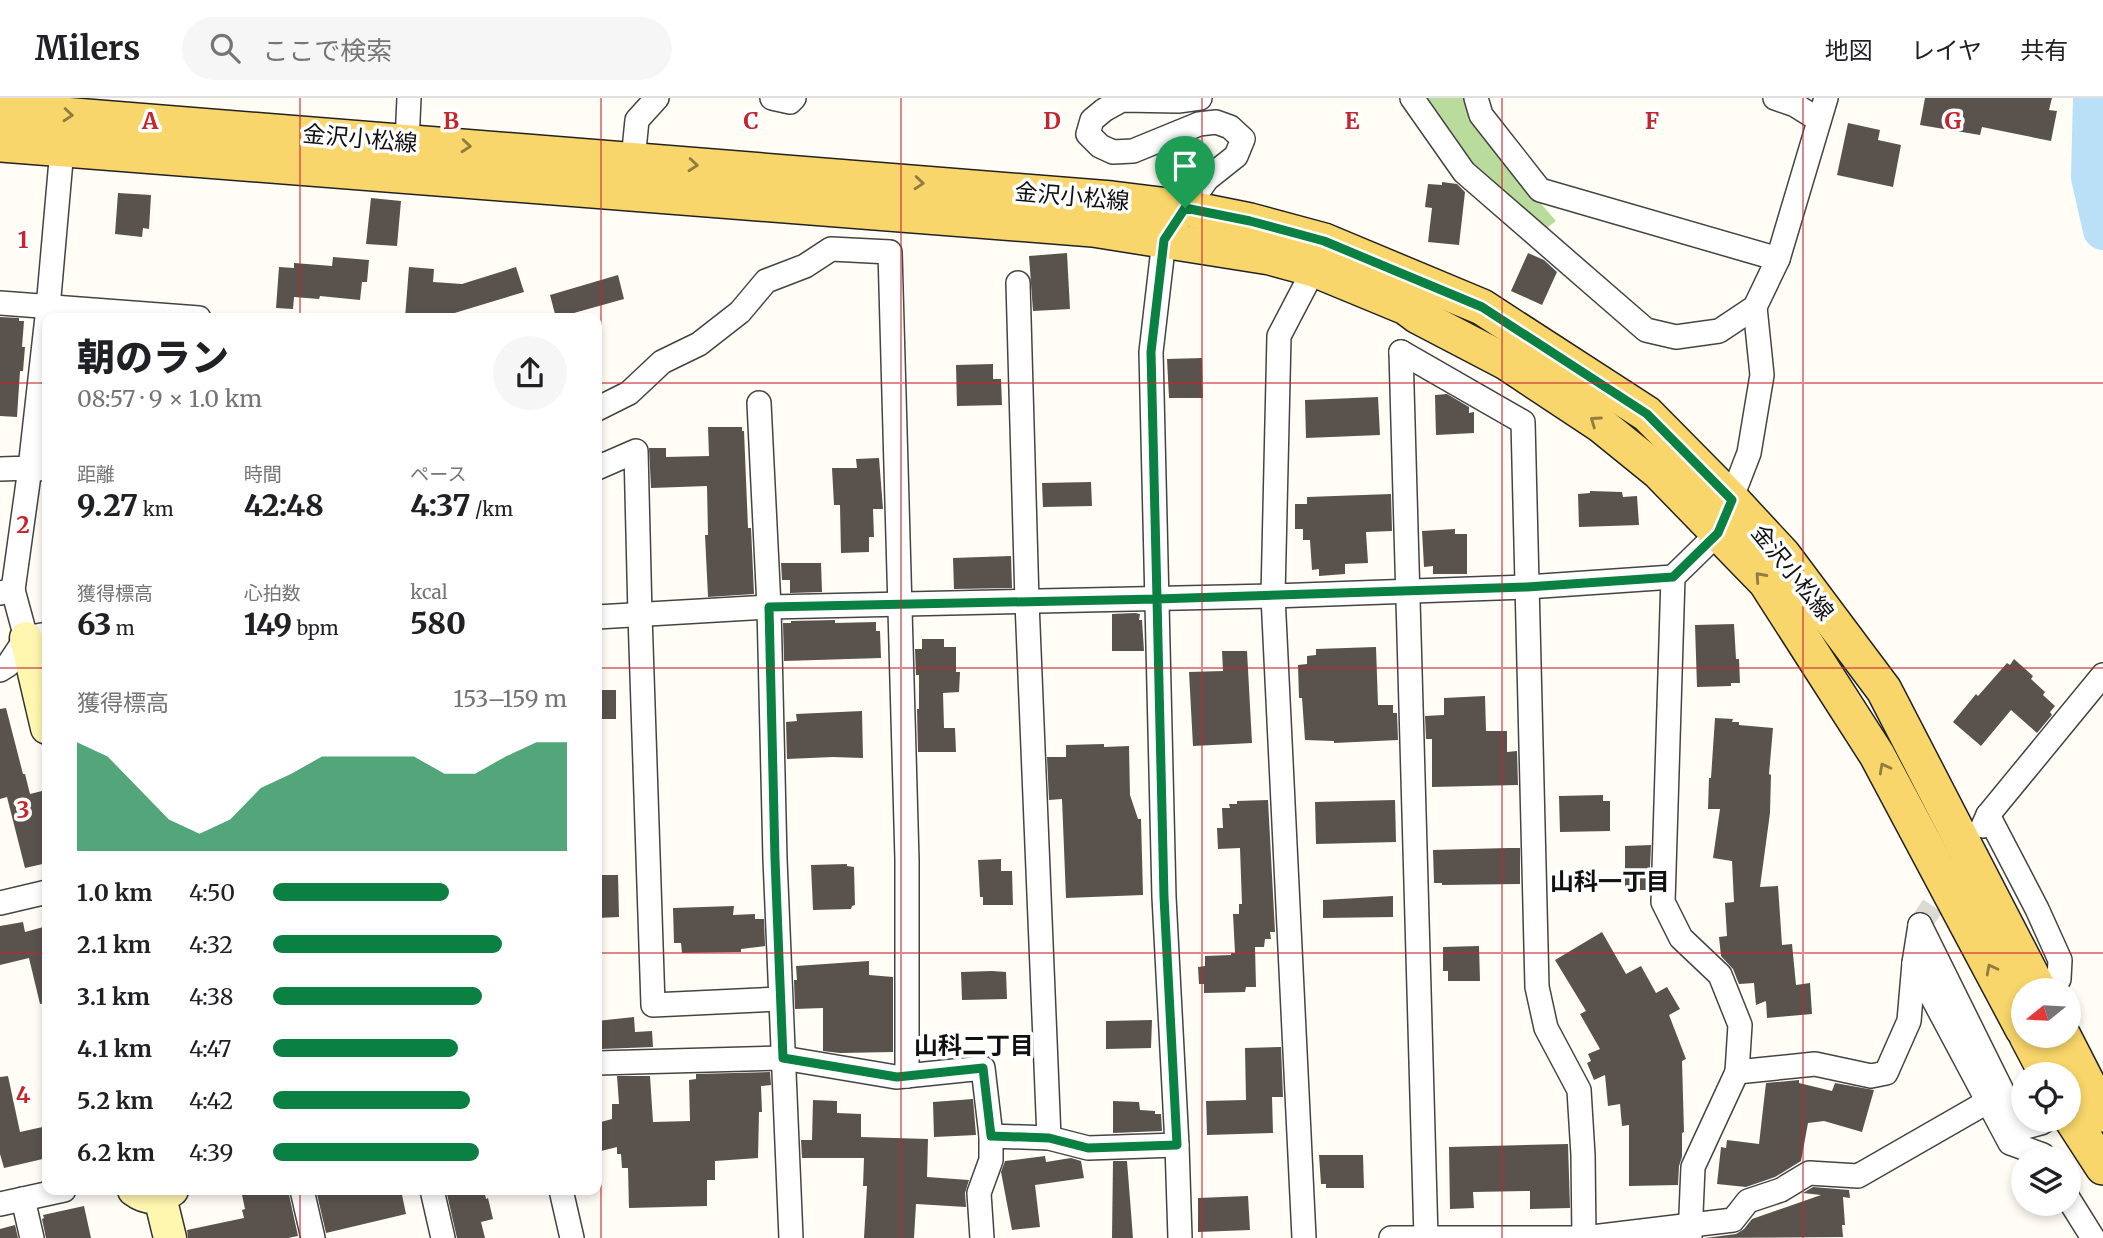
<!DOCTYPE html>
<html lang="ja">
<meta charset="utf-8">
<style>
:root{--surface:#fff;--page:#f6f6f6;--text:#202124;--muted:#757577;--line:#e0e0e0;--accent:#0b8043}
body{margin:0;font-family:Merriweather,"Noto Sans JP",serif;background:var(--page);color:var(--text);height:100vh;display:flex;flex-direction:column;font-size:26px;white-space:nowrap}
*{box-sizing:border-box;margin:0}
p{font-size:23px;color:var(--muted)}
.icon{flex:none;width:38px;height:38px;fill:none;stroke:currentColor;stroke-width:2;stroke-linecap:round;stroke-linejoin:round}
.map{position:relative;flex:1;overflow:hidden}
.panel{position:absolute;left:42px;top:215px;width:560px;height:882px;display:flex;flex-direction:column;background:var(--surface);border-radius:14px;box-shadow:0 4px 10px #0003}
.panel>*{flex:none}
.needle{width:46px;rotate:252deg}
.buttons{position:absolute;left:2011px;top:880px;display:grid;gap:14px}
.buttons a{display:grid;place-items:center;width:70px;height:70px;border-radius:50%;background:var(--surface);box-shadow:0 4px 10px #0003;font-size:35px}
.pin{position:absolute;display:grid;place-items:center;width:60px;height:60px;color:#fff;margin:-72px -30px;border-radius:50% 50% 50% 0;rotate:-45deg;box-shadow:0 0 7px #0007}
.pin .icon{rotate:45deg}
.round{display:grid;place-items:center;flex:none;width:74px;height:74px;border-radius:37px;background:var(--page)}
.headline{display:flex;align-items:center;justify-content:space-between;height:119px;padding:0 35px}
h1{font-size:38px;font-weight:800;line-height:52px}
.stats{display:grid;grid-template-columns:repeat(3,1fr);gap:10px;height:119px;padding:7px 35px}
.stats div{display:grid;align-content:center}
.stats b{font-size:30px;font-weight:800}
.stats small{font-size:19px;font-weight:400}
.stats p{font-size:19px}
.chart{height:196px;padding:14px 35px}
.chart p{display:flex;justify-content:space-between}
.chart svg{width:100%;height:126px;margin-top:7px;fill:var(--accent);opacity:.7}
ul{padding:0 35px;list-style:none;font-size:23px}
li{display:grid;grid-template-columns:112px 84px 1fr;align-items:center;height:52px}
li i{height:18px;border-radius:9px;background:var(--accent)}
header{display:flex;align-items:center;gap:42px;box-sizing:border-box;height:98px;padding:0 35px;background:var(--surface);border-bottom:2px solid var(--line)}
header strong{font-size:33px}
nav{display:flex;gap:38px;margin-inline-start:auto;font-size:24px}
.search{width:490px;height:63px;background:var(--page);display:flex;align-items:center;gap:18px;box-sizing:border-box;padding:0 24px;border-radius:38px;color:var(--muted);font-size:26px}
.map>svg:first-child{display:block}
</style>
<header>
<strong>Milers</strong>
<div class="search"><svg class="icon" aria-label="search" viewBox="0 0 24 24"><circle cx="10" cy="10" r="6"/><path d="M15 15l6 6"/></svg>ここで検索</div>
<nav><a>地図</a><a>レイヤ</a><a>共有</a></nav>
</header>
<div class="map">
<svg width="2103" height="1140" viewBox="0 0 2103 1140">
<rect width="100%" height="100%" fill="#fffdf5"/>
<path fill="#b9dc9c" d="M1426,0h45l-3,21 88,102 -12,9 -77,-66z"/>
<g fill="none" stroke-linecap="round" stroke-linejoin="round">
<path stroke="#b9e0f7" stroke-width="40" d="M2093,0l-2,79 12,53"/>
</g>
<g fill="#5a524d">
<path d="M1925,0h127l-3,12 8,1 -6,30 -69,-14 -2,8 -60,-10z"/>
<path d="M1848,25l32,7 -2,10 23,5 -8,42 -56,-12z"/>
<path d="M1442,84l15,2 8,8 -6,53 -31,-3 4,-34 -7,-1 3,-23 14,1z"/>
<path d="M118,95l33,2 -2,34 -6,-1 -1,9 -27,-3z"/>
<path d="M371,100l30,3 -4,45 -31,-2z"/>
<path d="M1067,155l3,56 -37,2 -4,-55z"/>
<path d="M1528,155l16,7 13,12 -15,33 -31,-14z"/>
<path d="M333,159l36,3 -2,22h-5l-2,18 -40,-4 -1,3 -25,-2 -1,12 -17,-1 3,-41 15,1v-5l38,3z"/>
<path d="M409,169l25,2 -1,13 29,2 54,-17 8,25 -86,26h-33z"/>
<path d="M618,177l6,24 -68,19 -6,-23z"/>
<path d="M0,219l19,1v3h5l-2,26h3l-2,24h-3l-3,46 -17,-1z"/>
<path d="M1202,260l1,40h-34l-2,-39z"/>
<path d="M993,266v15h8l1,26 -45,1 -1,-41z"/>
<path d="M1447,296l22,13v6l5,-1v21l-38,2 -1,-40z"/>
<path d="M1378,299l2,38 -74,3 -1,-38z"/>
<path d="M708,329h34v4h2l4,97h3l3,66 -46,3 -3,-62h3l-1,-49 -56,2 -2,-40h17v9l43,-1z"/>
<path d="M879,360l4,51h-10l1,28h-5v15l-28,1 -1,-48h-6l-2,-37h25l-1,-9z"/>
<path d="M1091,384l1,24 -49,1 -1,-24z"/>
<path d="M1590,393l32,1 1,5 14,-1 2,29 -60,2 -1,-33 12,-1z"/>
<path d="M1391,396l1,37 -26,1 2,31 -23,1v10l-26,2v-7l-7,1 -2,-30h-7v-11h-8v-25h12v-7z"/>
<path d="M1455,431v5h12v40h-34v-8l-9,1 -2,-36z"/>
<path d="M1011,458l1,32 -58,1 -1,-31z"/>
<path d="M781,465h40l1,29 -32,1v-13h-8z"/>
<path d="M1135,515l5,1 -1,6h3l2,31h-32v-37z"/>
<path d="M835,522v3l41,-1v9h4l1,27 -97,3 -1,-38h8v-2z"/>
<path d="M1734,526l2,35h3l1,24h-9v3l-34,1 -2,-62z"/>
<path d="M922,541h22v8h12v25h4l-1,20 -16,1 1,35h11l1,24h-38l-1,-43h2v-34h-3l-1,-26h7z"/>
<path d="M1376,549l2,58h15v8h4l1,27 -64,3v-2l-29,-1 -3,-42h-3l-1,-33 9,-1v-8l9,-1v-6z"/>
<path d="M1222,553h25l5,92 -59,3 -4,-74 34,-1z"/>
<path d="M2014,561l19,17 -2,3 14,13 -2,3 12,11 -5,6 2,3 -15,18 -26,-23 -30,36 -28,-24 23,-28 2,2 29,-33 3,2z"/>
<rect x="597" y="592" width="19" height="29"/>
<path d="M1485,598l1,35h21v21l10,-1 1,34 -86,2v-48h-6l-1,-23 19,-1v-17z"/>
<path d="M6,610l17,66h2l5,20 12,-3 5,23v49l-22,5 -18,-71 -7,2v-90z"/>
<path d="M862,613l1,47 -30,-1 -46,2 -1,-37 11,-1 -1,-7z"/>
<path d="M1715,620l18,1 -1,3h7v3l34,3 -4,46 2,1 -1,38 -10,74 18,-1 4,59 10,-1 4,41 14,-2 2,31 -45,4 -1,-17 -10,4 -2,-22 -15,1 -6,-15 -12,-13 -2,-19 8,-1 -2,-33 9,-1 -2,-41 -19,-3 7,-49h-12l1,-31h2z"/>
<path d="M1104,646v3l25,-1 1,49 8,24h3l2,76 -77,3 -4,-99 -13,1 -2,-43h19v-12z"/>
<path d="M1603,697v6h7v30l-50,1 -1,-36z"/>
<path d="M1268,702l7,132h-5l1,7h-6l-1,8h-9l1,40h-10l-1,5 -41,1v-9h-5l-1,-17 7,-1v-10l26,-1v-2h4l-2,-39h6v-10h3l-2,-56 -22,1 -1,-21h6l-1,-20h8l-1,-4h8v-3z"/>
<path d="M1395,702l1,42 -80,2 -1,-42z"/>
<path d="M1651,747l-2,45h-24v-44z"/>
<path d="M1508,750h12v36l-78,1v-2h-8l-1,-33z"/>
<path d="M1001,761v12h11l1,34h-30v-8h-3l-2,-37z"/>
<path d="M847,766v2l7,1 1,38 -3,1 -1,3 -38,1 -2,-45z"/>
<path d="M597,777h21l1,42 -22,1z"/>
<path d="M1393,798v21l-70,1v-18z"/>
<path d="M734,808l-1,9 22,-1v5h9l1,27 -24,3v3l-59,1 -1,-10h-7l-1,-35z"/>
<path d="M23,824l2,10 22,-6v77l-7,1 -11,-46 -29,7v-39z"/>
<path d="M1602,834l24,42 15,-8 15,27 11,-6 13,22 -11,6 17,44 -4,2 2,71 -2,1v24l-3,9 -1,19 -49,1v-61l-7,1 -2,-22 -12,2 -3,-31 -11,5 -7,-17 4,-2 -3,-7 12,-5 -20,-35 6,-3 -31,-51z"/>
<path d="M1479,848l1,35h-32v-10h-5v-24z"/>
<path d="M869,863v14l24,2v75l-53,1 -17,-2v-43l-28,1 -1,-29h3l-1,-14z"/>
<path d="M992,873l14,1 1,27 -45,1 -1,-28z"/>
<path d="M634,919l1,15 17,-1 1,16 -52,2 -4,-28z"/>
<path d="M1152,922l-1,28 -45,1v-28z"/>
<path d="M1281,949l2,50h-11l1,36 -66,2 -1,-34 40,-1 -1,-52z"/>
<path d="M770,974l1,13 -10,1 1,26h-3l-1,46 -43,3v19h-8v26l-78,2 -1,-40h-6l-1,-14h-4v-7l-20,5v-29l15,-4v-15h7l-2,-28h33l3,46 37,-1 -1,-41 7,-1v-5z"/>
<path d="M8,978l12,56 27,-6v32l-43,10 -4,-14v-77z"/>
<path d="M1799,982v3l33,8 3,-8 39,7 -12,42 -38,-11 -16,2 -7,38 -26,16 -29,10 -29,-3 4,-37 5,1 1,-8 32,4 7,-61z"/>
<path d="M973,1001l3,36 -42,2 -1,-35z"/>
<path d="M813,1002l24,1v12l24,1v23l67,2 -1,38 42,3 -4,13 1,14 -50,-3 -2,34h-50l3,-52h-4l1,-28h-62l-1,-18h11z"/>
<path d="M1113,1003l26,1 1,8 15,1v3h6l1,17 -49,2z"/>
<path d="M1568,1046l2,64 -40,1v-18l-57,1 1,16 -24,1 -1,-62z"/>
<path d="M1319,1057h44l1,33h-38v-4h-5z"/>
<path d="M1045,1058l1,6 25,-4 10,3 3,17 -49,7 5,42 -28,3 -11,-58 4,-11z"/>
<path d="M1113,1063h14l6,77h-21z"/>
<path d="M1813,1089l36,3 1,8 -7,-1 2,28h-3l1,12 -138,1 31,-4 8,-5 8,-10 69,-24 -18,-2z"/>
<path d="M241,1092h47l10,46 -10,2h-100l-1,-8 57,-12 -2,-8 3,-1z"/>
<path d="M316,1092h85l5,24 -80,19z"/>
<path d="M446,1092h38l2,9 2,-1 5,21 -12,3 4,16h-28z"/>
<path d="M1248,1098l2,34 -52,2v-34z"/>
<path d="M84,1108l7,32h-45l-4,-19 2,-1 -1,-3z"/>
<path d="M15,1127l3,13h-18v-9z"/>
</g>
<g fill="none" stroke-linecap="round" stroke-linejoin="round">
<path stroke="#dbdad3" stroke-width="23" stroke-dasharray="23 11" stroke-linecap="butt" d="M1920,827l31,-47"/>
<g stroke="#444" stroke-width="26">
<g id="street">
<path d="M772,0l18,4 4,-4"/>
<path d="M1412,0l52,74 182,158 30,7 43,-6 36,-24 23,-48 48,-161"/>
<path d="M1476,0l5,17 59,75 238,69"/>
<path d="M1775,0l20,7 24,15"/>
<path d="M407,44l2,-44"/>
<path d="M633,62l4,-40 20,-22"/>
<path d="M1018,185l9,319 22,536"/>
<path d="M0,205l199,15"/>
<path d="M1755,209l7,68 -13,78 -31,80 -45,44 -10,325 18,36 39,37 20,50 -3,47 78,-8 56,12 15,-3 23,-52 5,-58 6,-38"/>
<path d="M1401,254l122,70 14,565 9,41 33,62 4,65 1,83"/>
<path d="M1401,254l25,886"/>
<path d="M759,305l10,204 6,252 16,379"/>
<path d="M597,311l32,-16 33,-31 37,-18 41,-32 26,-31 39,-15 26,-17 59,3 17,608v216"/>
<path d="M597,370l39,-17 4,164 13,390 127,-6"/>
<path d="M0,371l30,-1 18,-160 14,-159"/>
<path d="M13,492l13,48"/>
<path d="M0,495l13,-3 17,-122 17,1"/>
<path d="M597,519l172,-10 504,-11 254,-9 146,-10"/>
<path d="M0,572l8,-5 18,-27 21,-4"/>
<path d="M1988,717l49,94 23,51 -1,19 -12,11"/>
<path d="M1983,728l5,-11 115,-140"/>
<path d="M0,805l47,-11"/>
<path d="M1920,827l96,194 10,8 15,-4 5,-3"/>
<path d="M1914,865l96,180 33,12 2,3"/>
<path d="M597,965l186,-5 113,19 87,-9 8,68v24l-12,33 3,45"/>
<path d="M991,1038l58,2 39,10 89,-3"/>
<path d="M302,1092l11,48"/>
<path d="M432,1092l11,48"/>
<path d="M561,1092l11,48"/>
<path d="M2068,1100l25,40"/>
<path d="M23,1101l9,39"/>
<path d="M0,1106l64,-14"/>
<path d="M1690,1139l3,-70 44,-95"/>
<path d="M1180,1140l-3,-93 -13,-248 -13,-545 13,-112 43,-61 29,-23 7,-17 -13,-12 -14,-5 -17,2 -66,27 -20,1 -13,-6 -12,-12 4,-14 12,-10 18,-10 56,1 22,-3"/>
<path d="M1304,1140l-31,-642 6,-260 35,-67"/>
<path d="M1391,1140h193l149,-18 15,-19 33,-11 28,-17 49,3 129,-74"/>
</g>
</g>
<g stroke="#333" stroke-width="35">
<g id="secondary">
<path d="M26,540l21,90"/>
<path d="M134,1092c12,9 25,10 38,0"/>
<path d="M160,1099l10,41"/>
</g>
</g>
<g stroke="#222" stroke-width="38">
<g id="primary">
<path d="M0,12l1112,89 73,9 65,13 74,20 158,66 165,107 85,86 51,55 101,135 155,300"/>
<path d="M0,46l1093,85 177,28 44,12 92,38 12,9 88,46 95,63 58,47 107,110 111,173 146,274"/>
<path d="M2027,938l20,38"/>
<path d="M2063,938l40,78"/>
<path d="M2068,1015l35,54"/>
</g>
</g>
<use href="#street" stroke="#fff" stroke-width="23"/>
<use href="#secondary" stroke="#fff6b0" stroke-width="32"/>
<use href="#primary" stroke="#f9d66b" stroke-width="35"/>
</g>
<defs><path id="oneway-chevron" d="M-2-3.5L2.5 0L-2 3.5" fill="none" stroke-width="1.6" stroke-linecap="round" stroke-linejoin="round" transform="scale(1.75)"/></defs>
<g stroke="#917d42">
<use href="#oneway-chevron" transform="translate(68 17) rotate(5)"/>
<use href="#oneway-chevron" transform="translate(466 48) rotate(5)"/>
<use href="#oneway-chevron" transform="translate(693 67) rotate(5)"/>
<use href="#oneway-chevron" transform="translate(919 85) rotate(5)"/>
<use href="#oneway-chevron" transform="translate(1595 323) rotate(-145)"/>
<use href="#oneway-chevron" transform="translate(1760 479) rotate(-132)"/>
<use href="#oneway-chevron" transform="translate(1884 670) rotate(-118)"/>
<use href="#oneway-chevron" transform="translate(1991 871) rotate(-118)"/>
</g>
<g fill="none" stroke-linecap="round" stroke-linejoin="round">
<g stroke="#fff" stroke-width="14">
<path id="route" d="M1185,110l-21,32 -13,112 6,247 -388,8 6,252 8,199 114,19 86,-9 8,68 58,2 39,10 89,-3 -13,-248 -7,-298 370,-12 146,-10 45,-44 14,-33 -85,-86 -165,-107 -158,-66 -74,-20 -65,-13"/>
</g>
<use href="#route" stroke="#0b8043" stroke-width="9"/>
</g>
<path fill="none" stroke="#c4262e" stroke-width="2" stroke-opacity="0.55" d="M300,0v220M601,0v1140M901,0v1140M1202,0v1140M1502,0v1140M1803,0v1140M0,285h47M597,285h1506M0,570h47M597,570h1506M0,855h47M597,855h1506M300,1092v48"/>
<g text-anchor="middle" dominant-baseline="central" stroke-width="7" stroke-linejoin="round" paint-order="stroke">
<g font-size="23" fill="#111" stroke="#fff">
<text transform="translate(360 40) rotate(5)">金沢小松線</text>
<text transform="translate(1072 98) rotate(5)">金沢小松線</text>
<text transform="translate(1793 474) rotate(51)">金沢小松線</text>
</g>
<g font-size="24" font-weight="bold" fill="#111" stroke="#fff">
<text x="1610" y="783">山科一丁目</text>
<text x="974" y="947">山科二丁目</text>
</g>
</g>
<g font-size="23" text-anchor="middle" font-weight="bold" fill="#c4262e" stroke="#fff" stroke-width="7" stroke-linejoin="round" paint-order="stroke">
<text x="150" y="31">A</text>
<text x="451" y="31">B</text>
<text x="751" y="31">C</text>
<text x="1052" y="31">D</text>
<text x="1352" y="31">E</text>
<text x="1652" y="31">F</text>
<text x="1953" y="31">G</text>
<text x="23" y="150">1</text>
<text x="23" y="435">2</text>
<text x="23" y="720">3</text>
<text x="23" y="1005">4</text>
</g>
</svg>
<div class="buttons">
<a><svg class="needle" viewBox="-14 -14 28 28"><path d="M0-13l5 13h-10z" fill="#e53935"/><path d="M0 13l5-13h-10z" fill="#757577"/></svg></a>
<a><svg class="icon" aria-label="locate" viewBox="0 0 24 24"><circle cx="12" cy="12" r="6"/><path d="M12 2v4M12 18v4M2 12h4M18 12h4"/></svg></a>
<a><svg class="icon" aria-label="layers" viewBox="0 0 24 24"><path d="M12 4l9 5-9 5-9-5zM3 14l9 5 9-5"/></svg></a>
</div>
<div class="pin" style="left:1185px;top:110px;background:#1e9e55"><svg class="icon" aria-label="arrive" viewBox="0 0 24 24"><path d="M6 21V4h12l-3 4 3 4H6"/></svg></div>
<section class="panel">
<div class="headline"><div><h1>朝のラン</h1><p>08:57 · 9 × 1.0 km</p></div><a class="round"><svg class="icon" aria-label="share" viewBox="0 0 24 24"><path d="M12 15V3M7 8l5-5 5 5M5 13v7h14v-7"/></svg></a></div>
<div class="stats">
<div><p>距離</p><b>9.27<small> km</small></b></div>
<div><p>時間</p><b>42:48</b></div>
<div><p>ペース</p><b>4:37<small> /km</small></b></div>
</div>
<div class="stats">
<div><p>獲得標高</p><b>63<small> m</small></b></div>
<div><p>心拍数</p><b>149<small> bpm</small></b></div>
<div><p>kcal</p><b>580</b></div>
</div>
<div class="chart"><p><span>獲得標高</span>153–159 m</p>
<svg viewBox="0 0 160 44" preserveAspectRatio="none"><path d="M0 44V6L10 11L20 22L30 33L40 38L50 33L60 22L70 17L80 11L90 11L100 11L110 11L120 17L130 17L140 11L150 6L160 6V44z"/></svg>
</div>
<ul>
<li><b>1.0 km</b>4:50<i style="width:60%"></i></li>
<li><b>2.1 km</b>4:32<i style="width:78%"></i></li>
<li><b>3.1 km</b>4:38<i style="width:71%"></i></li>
<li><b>4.1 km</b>4:47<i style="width:63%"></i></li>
<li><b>5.2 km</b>4:42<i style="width:67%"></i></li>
<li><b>6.2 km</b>4:39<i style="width:70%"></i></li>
</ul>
</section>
</div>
